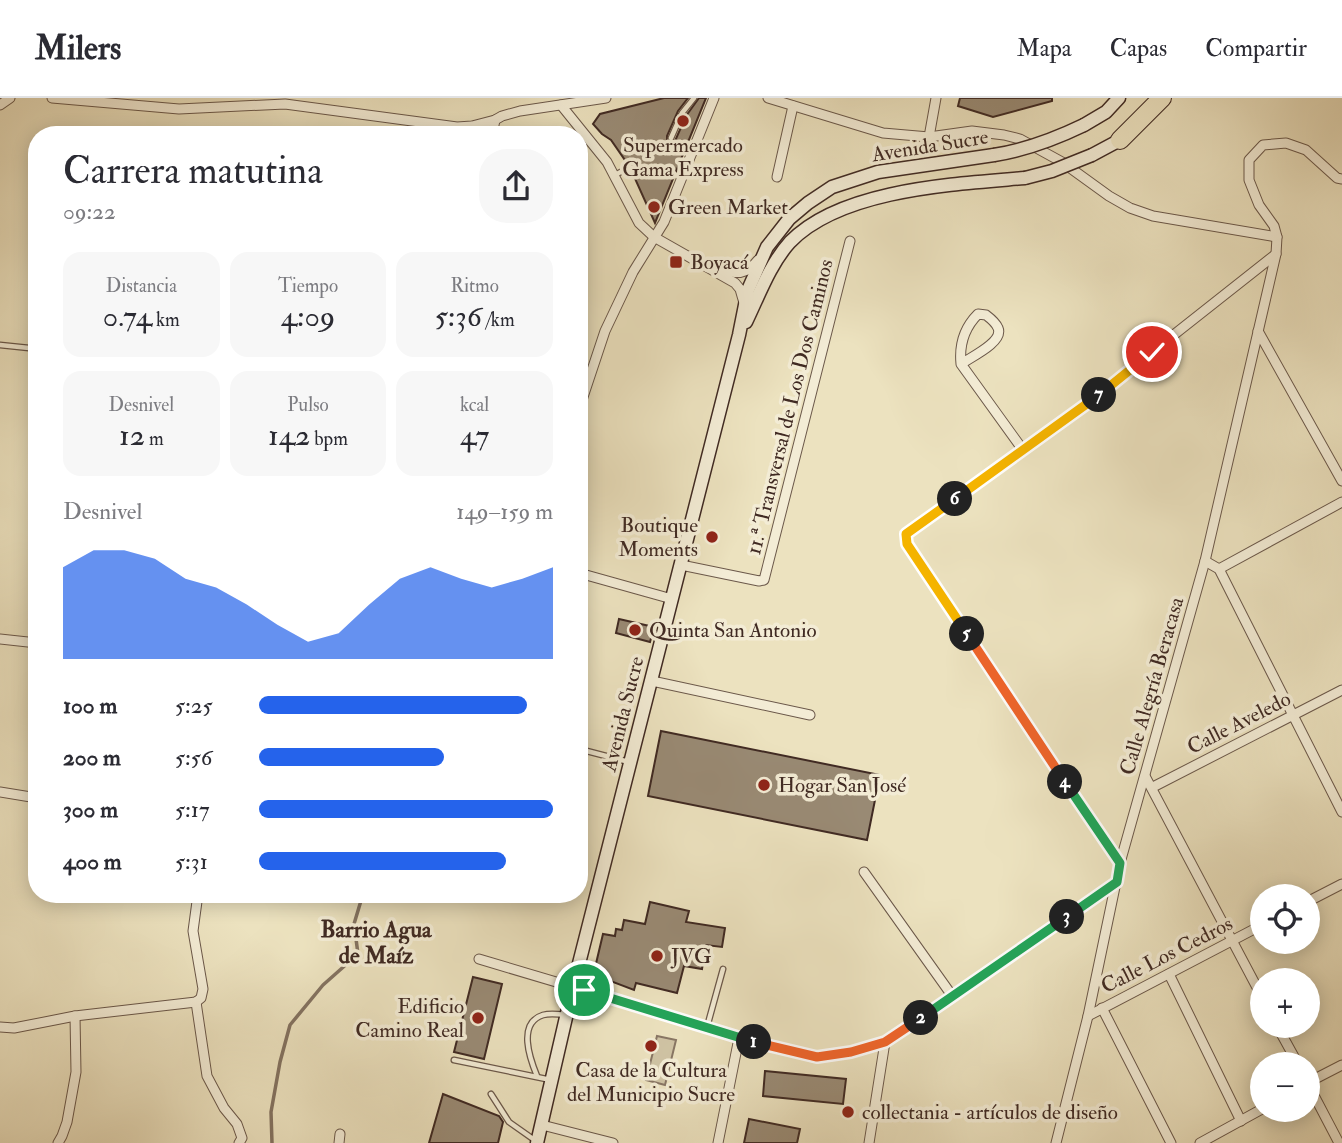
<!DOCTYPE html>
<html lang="es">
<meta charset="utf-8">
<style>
:root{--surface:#fff;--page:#f7f7f7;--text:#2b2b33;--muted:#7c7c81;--line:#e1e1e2;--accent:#2563eb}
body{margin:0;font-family:"IM FELL Double Pica",serif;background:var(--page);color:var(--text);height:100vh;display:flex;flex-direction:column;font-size:26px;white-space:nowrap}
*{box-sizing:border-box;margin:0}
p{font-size:23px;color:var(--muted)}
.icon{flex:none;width:38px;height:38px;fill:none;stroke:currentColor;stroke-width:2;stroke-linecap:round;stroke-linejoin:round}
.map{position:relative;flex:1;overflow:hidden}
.side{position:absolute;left:28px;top:28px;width:560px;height:777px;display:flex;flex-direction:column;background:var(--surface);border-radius:28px;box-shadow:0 4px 18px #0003}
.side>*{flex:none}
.tools{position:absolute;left:1250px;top:786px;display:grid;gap:14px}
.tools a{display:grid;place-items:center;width:70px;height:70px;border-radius:50%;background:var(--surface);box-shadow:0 4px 18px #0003;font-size:35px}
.pin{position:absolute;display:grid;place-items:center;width:60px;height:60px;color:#fff;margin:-30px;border:4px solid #fff;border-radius:50%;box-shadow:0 2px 7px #0007}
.km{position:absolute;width:35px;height:35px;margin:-18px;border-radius:50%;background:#222;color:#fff;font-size:19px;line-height:35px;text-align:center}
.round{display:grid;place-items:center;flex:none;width:74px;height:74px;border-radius:28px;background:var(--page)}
.head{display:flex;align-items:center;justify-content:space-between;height:119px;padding:0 35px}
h1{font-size:38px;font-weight:600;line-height:52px}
.stats{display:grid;grid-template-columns:repeat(3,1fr);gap:10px;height:119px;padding:7px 35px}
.stats div{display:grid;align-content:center;border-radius:18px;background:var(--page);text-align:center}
.stats b{font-size:30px;font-weight:600}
.stats small{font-size:19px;font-weight:400}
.stats p{font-size:19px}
.chart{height:196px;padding:14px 35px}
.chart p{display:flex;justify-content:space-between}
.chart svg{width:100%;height:126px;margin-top:7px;fill:var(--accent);opacity:.7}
ul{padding:0 35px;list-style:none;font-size:23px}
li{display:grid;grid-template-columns:112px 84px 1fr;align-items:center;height:52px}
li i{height:18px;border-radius:9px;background:var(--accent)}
header{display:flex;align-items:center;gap:42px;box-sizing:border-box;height:98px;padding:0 35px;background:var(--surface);border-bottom:2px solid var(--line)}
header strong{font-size:33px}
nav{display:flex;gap:38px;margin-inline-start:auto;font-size:24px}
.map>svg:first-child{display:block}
</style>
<header>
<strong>Milers</strong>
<nav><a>Mapa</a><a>Capas</a><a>Compartir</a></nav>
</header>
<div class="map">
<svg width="1342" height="1045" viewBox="0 0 1342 1045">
<rect width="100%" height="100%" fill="#ece2bf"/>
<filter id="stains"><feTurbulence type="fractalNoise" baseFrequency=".00286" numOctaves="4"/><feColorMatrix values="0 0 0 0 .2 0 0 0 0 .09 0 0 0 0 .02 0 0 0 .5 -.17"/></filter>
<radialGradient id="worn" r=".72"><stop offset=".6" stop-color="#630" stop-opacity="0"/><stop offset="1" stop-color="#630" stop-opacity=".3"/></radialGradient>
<path fill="#cfc3a4" stroke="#887664" stroke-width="2" d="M657,938l19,4 -11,45 -19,-5z"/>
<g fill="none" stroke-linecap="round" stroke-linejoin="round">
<path stroke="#847361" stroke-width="3.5" d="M272,1045l-1,-31 9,-50 10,-37 33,-40 35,-31 -4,-30 9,-30"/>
</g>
<g fill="#998a74" stroke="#402a23" stroke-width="2">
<path d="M664,0h24l-10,13 -11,25v4l4,3 4,-2 11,-25 13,-18h7l-51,125 -23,-51 3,-4 -1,-4 -3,-2 -4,1 -16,-23 -9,-6 -9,-10 7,-10z"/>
<path d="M960,0h92v3l-59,16 -35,-11z"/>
<path d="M619,521l35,8 -4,15 -34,-9z"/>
<path d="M661,633l219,44 -13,65 -219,-44z"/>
<path d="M650,804l39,9 -3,11 39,6 -3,19 -16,-2 -4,24 -18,-3 -7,27 -41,-10 -2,7 -29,-11 1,-4 -12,-3 9,-38 12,2 1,-7 6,1 2,-10 21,4z"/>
<path d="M473,879l29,7 -18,75 -30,-7z"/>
<path d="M765,973l81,8 -3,25 -80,-8z"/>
<path d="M443,996l56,22 4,6 -5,21h-69z"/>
<path d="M749,1021l51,10 -3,14h-53z"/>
</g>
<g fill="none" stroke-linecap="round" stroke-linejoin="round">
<g stroke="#6b584a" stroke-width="7">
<g id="lane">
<path d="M671,40l11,-25 12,-15"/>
<path d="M615,77l15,-8"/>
<path d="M0,247l29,3 8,2"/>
<path d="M579,651l50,13"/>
<path d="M707,929l16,-58"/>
<path d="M454,962l97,20"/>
<path d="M537,978c-7,-17 -20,-53 6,-61 7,-2 15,-1 23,0"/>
<path d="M491,996l18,28 27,19"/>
</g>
</g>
<g stroke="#6b584a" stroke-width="11">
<g id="street">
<path d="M52,0l127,11 106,-5 172,23 15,-1 23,-6 7,-4 18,-5 86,-13"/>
<path d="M768,0l115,35 46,4 43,-6 32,4 16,4 42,23 47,34 21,12 23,8 124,21"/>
<path d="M0,7l10,-7"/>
<path d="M561,7l46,57 32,61 15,14 81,46 5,6 4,14"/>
<path d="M492,37l3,-15"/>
<path d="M929,39l7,-39"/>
<path d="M777,79l16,-71"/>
<path d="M715,170c19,5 29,10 43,-8"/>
<path d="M1258,233l84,150"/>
<path d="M961,266c10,-7 43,-22 37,-36 -2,-5 -8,-10 -12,-13l-8,-1c-14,14 -19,30 -17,50l62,86"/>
<path d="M579,311l26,-78 28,-59 31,-50 50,-124"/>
<path d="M1205,463l14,8 123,243"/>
<path d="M681,467l78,16 5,-1 86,-339"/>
<path d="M1219,471l123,-67"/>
<path d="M579,475l93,26"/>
<path d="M0,541l37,4"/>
<path d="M652,583l158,34"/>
<path d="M1145,678l117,221"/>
<path d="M1153,689l189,-97"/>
<path d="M0,694l37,6"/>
<path d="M1120,765l-213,-319 -1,-10 184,-133 186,-147"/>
<path d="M864,774l89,125"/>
<path d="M1307,804l35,-18"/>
<path d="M479,861l94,28 166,51 78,19 34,-5 34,-10 232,-160"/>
<path d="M1169,876l72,147"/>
<path d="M196,904l11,74 17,32 13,16 5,14 -3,5"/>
<path d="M196,904l5,-4 2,-9 -10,-58 5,-37"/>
<path d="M1102,910l69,135"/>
<path d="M1088,918l174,-91"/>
<path d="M1277,928l21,38"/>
<path d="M0,929l14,1 61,-12 121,-14"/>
<path d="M1307,984l32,61"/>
<path d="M1307,985l35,-18"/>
<path d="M542,1027l71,18"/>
<path d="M58,1045l4,-7 5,-14 9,-50 -1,-56"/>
<path d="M339,1045l1,-9"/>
<path d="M718,1045l21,-105"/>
<path d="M869,1045l16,-101"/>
<path d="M1056,1045l32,-127 32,-153 85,-302 71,-307 1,-17 -3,-11 -15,-21 -10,-25v-20l14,-15 23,-2 20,7 31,28 5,1"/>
<path d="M1200,1045l62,-34"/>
</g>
</g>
<g stroke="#402a23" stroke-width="15">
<g id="secondary">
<path d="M1084,27l22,-13 13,-14"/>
<path d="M1092,57l28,-15"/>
<path d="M746,224c13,-27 24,-58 44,-80 51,-53 165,-58 235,-64"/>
<path d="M537,1045l36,-156 166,-652 9,-45 19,-43 22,-28 19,-16 24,-16 46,-15 116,-17"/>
</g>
</g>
<g stroke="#402a23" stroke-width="20">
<path id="highway" d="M1120,42l42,-42"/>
</g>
<use href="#lane" stroke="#f3ecd5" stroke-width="4.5"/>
<use href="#street" stroke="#f3ecd5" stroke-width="9"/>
<use href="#secondary" stroke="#f3ecd5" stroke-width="12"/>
<use href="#highway" stroke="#ece2bf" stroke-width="18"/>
<g stroke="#402a23" stroke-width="15" stroke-linecap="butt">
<g id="secondary-bridge">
<path d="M994,57c32,-5 61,-16 90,-30"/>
<path d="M1025,80l27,-7 40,-16"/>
</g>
</g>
<use href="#secondary-bridge" stroke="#f3ecd5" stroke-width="12"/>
</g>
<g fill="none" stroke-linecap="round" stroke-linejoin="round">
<g stroke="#fff" stroke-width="14">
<path id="split-1" d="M584,892l170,52"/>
</g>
<g stroke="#fff" stroke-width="14">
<path id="split-2" d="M754,944l63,15 34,-5 34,-10 36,-24"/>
</g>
<g stroke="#fff" stroke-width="14">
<path id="split-3" d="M921,920l146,-101"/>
</g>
<g stroke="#fff" stroke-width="14">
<path id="split-4" d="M1065,684l55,81 -3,19 -50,35"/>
</g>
<g stroke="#fff" stroke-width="14">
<path id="split-5" d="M967,536l98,148"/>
</g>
<g stroke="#fff" stroke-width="14">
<path id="split-6" d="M955,401l-49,35 1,10 60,90"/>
</g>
<g stroke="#fff" stroke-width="14">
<path id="split-7" d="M955,401l144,-104"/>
</g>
<g stroke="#fff" stroke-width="14">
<path id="split-8" d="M1099,297l53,-43"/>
</g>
<use href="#split-1" stroke="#22a559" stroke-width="9"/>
<use href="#split-2" stroke="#f0652b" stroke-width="9"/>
<use href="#split-3" stroke="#22a559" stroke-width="9"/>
<use href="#split-4" stroke="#22a559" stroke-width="9"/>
<use href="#split-5" stroke="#f0652b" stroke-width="9"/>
<use href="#split-6" stroke="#f5b400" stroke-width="9"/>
<use href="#split-7" stroke="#f5b400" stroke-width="9"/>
<use href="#split-8" stroke="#f5b400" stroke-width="9"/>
</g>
<g fill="#8f2418" stroke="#f3ecd5" stroke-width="2.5">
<circle cx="683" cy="23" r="7"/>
<circle cx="654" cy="109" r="7"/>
<rect x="669" y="157" width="14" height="14" rx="3.5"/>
<circle cx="712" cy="439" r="7"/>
<circle cx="635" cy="532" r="7"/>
<circle cx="764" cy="687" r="7"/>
<circle cx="657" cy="858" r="7"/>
<circle cx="478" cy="920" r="7"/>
<circle cx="651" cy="948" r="7"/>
<circle cx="848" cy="1014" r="7"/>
</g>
<g text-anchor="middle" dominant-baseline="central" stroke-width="7" stroke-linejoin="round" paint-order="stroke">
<g font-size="21" fill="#402a23" stroke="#f3ecd5" text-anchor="start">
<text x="683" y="47" text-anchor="middle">Supermercado<tspan x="683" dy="24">Gama Express</tspan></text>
<text x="668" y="109">Green Market</text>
<text x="690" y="164">Boyacá</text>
<text x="698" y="427" text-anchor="end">Boutique<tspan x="698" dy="24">Moments</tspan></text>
<text x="649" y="532">Quinta San Antonio</text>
<text x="778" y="687">Hogar San José</text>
<text x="671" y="858">JVG</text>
<text x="464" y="908" text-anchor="end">Edificio<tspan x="464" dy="24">Camino Real</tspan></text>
<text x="651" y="972" text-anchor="middle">Casa de la Cultura<tspan x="651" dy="24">del Municipio Sucre</tspan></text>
<text x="862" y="1014">collectania - artículos de diseño</text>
</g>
<g font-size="21" fill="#402a23" stroke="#f3ecd5">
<text transform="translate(930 48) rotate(-9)">Avenida Sucre</text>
<text transform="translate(790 309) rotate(-76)">11.ª Transversal de Los Dos Caminos</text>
<text transform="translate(1152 588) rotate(-74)">Calle Alegría Beracasa</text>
<text transform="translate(623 616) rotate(-76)">Avenida Sucre</text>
<text transform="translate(1239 625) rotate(-27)">Calle Aveledo</text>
<text transform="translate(1167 857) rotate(-27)">Calle Los Cedros</text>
</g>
<g font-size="23" font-weight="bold" fill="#402a23" stroke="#f3ecd5">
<text x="376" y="831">Barrio Agua<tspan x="376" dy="26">de Maíz</tspan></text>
</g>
</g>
<rect width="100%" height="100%" filter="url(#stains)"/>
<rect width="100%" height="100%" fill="url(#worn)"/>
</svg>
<div class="tools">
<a><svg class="icon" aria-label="locate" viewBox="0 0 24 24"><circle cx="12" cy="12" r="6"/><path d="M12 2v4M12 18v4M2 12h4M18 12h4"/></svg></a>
<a>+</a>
<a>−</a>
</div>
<div class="pin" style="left:584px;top:892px;background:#1e9e55"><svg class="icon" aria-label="arrive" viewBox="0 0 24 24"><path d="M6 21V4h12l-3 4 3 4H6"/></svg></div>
<div class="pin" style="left:1152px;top:254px;background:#d93025"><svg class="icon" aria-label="check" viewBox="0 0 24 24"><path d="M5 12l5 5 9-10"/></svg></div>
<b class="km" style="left:754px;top:944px">1</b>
<b class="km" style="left:921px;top:920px">2</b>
<b class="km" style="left:1067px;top:819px">3</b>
<b class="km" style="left:1065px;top:684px">4</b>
<b class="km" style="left:967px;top:536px">5</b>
<b class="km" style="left:955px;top:401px">6</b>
<b class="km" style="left:1099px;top:297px">7</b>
<section class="side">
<div class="head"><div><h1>Carrera matutina</h1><p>09:22</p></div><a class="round"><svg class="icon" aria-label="share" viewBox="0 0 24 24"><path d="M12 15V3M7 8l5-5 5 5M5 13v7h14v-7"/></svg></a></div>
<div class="stats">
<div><p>Distancia</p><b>0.74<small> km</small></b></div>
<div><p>Tiempo</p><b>4:09</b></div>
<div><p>Ritmo</p><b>5:36<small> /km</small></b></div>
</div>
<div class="stats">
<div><p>Desnivel</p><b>12<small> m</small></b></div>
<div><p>Pulso</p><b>142<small> bpm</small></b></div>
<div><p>kcal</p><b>47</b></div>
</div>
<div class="chart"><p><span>Desnivel</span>149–159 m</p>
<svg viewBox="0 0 160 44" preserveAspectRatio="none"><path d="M0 44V12L10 6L20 6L30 9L40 16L50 19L60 25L70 32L80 38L90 35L100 25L110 16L120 12L130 16L140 19L150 16L160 12V44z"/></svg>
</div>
<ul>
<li><b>100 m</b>5:25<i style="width:91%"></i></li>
<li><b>200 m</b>5:56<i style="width:63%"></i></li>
<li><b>300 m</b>5:17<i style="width:100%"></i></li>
<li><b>400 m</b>5:31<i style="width:84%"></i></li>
</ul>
</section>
</div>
